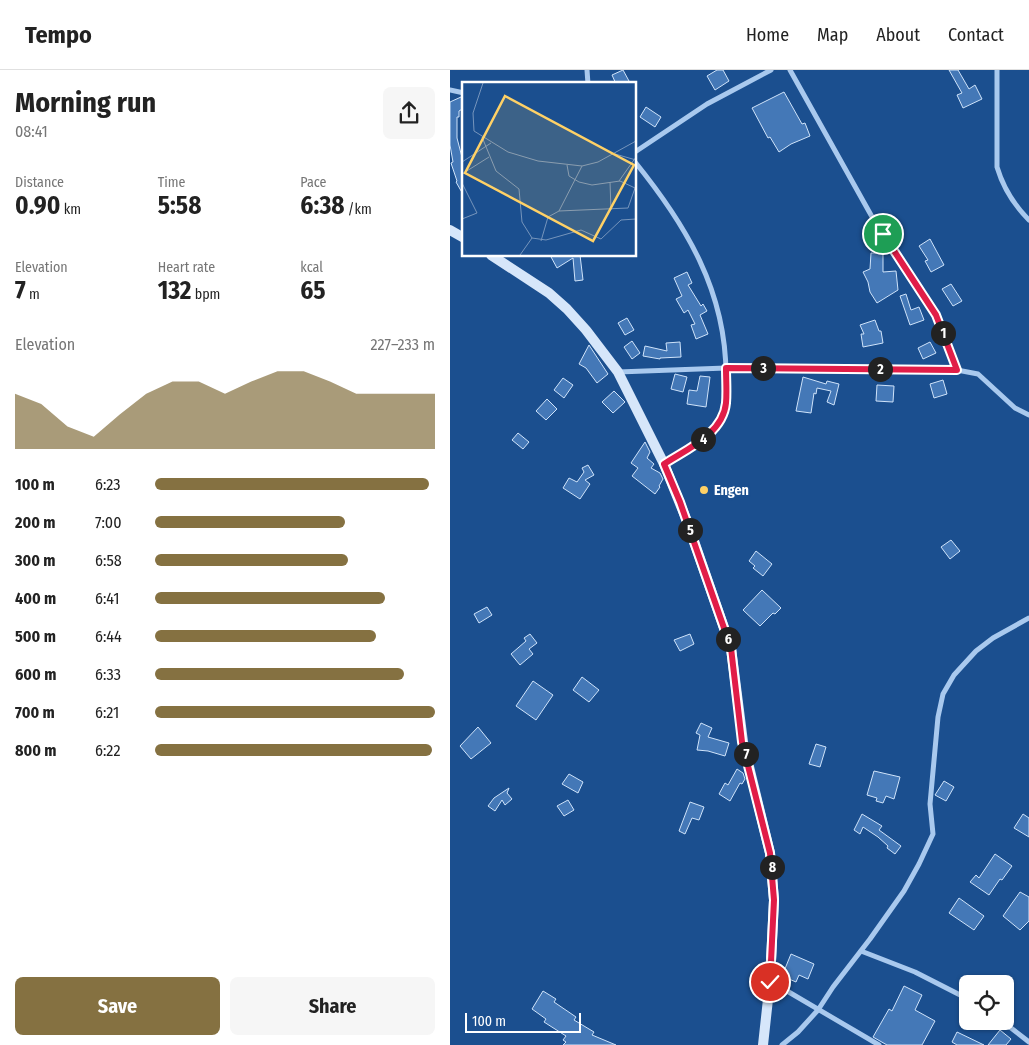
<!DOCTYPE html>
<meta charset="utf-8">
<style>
:root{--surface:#fff;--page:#f6f6f6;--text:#222;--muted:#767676;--line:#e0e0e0;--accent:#857141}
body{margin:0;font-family:"Fira Sans Condensed",sans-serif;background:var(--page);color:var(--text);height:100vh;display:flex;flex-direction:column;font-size:19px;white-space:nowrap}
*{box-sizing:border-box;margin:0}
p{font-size:16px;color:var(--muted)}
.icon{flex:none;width:28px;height:28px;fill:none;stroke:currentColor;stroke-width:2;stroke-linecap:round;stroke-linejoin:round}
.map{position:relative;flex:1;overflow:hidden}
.drawer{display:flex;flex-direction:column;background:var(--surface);width:450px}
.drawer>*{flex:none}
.tools{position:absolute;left:509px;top:905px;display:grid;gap:10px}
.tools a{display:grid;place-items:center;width:55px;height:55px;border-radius:8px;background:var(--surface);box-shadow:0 1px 4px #0004;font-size:25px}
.scale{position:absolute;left:15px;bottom:12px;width:116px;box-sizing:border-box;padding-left:5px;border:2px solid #fff;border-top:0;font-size:14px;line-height:18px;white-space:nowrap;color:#fff;-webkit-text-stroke:4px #1b4f8f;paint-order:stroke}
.pin{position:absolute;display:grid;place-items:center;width:42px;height:42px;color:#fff;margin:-21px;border:2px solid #fff;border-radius:50%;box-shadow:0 1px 5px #0007}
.km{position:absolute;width:25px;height:25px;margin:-12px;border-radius:50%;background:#222;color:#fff;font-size:14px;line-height:25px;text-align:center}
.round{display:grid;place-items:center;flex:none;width:52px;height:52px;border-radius:8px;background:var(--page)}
.overview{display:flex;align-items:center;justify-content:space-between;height:85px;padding:0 15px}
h1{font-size:28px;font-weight:700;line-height:38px}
.metrics{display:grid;grid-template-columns:repeat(3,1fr);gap:8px;height:85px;padding:5px 15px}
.metrics div{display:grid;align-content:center}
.metrics b{font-size:25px;font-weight:700}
.metrics small{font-size:14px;font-weight:400}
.metrics p{font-size:14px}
.chart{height:140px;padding:10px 15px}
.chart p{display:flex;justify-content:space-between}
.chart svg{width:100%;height:90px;margin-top:5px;fill:var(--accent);opacity:.7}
.cta{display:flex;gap:10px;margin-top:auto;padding:10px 15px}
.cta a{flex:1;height:58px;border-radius:8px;background:var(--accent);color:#fff;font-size:20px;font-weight:700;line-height:58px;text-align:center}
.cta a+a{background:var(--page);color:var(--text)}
ul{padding:0 15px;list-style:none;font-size:16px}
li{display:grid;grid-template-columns:80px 60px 1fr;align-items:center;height:38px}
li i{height:12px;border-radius:6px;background:var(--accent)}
header{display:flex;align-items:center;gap:30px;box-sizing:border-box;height:70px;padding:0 25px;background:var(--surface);border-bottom:1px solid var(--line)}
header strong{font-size:24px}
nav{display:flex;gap:28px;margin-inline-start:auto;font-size:18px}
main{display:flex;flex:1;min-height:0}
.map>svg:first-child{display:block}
</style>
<header>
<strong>Tempo</strong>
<nav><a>Home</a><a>Map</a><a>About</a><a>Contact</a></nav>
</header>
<main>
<section class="drawer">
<div class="overview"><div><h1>Morning run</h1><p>08:41</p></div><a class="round"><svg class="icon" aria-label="share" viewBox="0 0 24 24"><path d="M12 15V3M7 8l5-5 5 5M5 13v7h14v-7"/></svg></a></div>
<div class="metrics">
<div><p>Distance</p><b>0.90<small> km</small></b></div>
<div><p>Time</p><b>5:58</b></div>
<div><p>Pace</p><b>6:38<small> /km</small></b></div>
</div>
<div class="metrics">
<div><p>Elevation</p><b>7<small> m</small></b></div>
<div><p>Heart rate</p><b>132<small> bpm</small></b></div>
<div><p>kcal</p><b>65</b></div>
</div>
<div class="chart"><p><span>Elevation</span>227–233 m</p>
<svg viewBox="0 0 160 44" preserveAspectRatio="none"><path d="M0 44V17L10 22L20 33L30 38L40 27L50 17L60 11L70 11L80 17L90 11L100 6L110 6L120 11L130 17L140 17L150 17L160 17V44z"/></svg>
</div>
<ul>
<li><b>100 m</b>6:23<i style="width:98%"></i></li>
<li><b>200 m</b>7:00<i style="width:68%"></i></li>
<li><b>300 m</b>6:58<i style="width:69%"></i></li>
<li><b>400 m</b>6:41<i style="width:82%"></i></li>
<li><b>500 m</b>6:44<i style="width:79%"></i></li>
<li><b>600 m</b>6:33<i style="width:89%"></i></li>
<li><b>700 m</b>6:21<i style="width:100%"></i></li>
<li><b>800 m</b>6:22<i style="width:99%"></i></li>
</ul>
<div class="cta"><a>Save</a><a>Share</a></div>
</section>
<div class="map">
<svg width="579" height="975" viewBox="0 0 579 975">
<rect width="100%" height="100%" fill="#1b4f8f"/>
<g fill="#4478b7" stroke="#cfe3fa">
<path d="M173,0l6,11 -5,3h-8l-4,-9z"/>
<path d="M267,0h6l6,11 -14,9 -8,-14z"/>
<path d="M499,0h9l11,19 6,-4 7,14 -19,9 -6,-13 5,-2z"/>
<path d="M334,22l18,32 3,-1 5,13 -19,8 -12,8 -9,-15 -2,1 -16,-30z"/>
<path d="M11,27h3v11l-5,3v6h-2v21l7,27v31l-8,-14 1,-1 -6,-18 2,-1 -3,-17v-43z"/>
<path d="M196,37l15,10 -6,10 -15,-10z"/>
<path d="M480,169l14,26 -13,7 -6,-11 3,-1 -9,-14z"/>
<path d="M421,183h12v19l13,-1 2,19 -21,13 -7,-11 -2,-10 -5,-10 7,-3z"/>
<path d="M100,185h30l3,25 -8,1 -2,-23 -16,10z"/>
<path d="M237,202l5,11 -4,2 13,21 2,-2 4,7 -7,4 8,19 -12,5 -5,-14 4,-1 -7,-14 -4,3 -8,-14 6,-3 -8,-18z"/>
<path d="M501,214l11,17 -9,5 -11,-17z"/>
<path d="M456,224l5,16 8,-3 5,13 -14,5 -10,-29z"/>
<path d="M177,248l7,12 -9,5 -7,-12z"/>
<path d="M425,250l4,11h2l2,12 -20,4 -2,-13h3l-4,-9z"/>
<path d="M182,271l8,12 -8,6 -8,-12z"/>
<path d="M230,272l1,15 -21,1v1l-17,-3 2,-10 22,5 -1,-8z"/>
<path d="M480,272l6,11 -13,6 -5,-11z"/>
<path d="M139,275l19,29 -11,9 -11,-15 -7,-4z"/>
<path d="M225,304l12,3 -4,15 -12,-3z"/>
<path d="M250,306l10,1 -4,30 -19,-3 2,-14 8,1z"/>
<path d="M353,307l23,7 1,-3 12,3 -5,21 -7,-3 4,-11 -14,-3 -1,6 -2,-1 -3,20 -15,-2z"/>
<path d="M113,308l10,7 -9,13 -10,-8z"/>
<path d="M493,310l4,14 -13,4 -4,-14z"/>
<path d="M427,315l17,1 -1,16 -17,-1z"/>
<path d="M164,321l11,11 -12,11 -11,-11z"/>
<path d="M97,329l10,10 -11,11 -10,-9z"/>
<path d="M68,363l11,9 -6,7 -11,-9z"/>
<path d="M195,372l5,10 -3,6 7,6 -3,4 9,5 3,6 -4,7 1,1 -5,7 -23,-18 6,-8 -7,-5z"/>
<path d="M138,395l6,10 -9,5 5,4 -10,15 -17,-11 6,-10 8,4 7,-10 -2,-4z"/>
<path d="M501,470l9,11 -10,8 -9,-12z"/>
<path d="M306,481l16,13 -9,12 -10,-8 2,-2 -6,-5z"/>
<path d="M312,520l19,18 -6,6 -2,-1 -13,13 -17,-16z"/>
<path d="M37,537l5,8 -13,8 -5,-9z"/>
<path d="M80,564l7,9 -8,6 4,5 -13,11 -9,-11 15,-13 -2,-3z"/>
<path d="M240,564l4,10 -14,7 -6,-11z"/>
<path d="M132,607l17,13 -10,12 -16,-12z"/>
<path d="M83,611l20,14 -17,25 -20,-14z"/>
<path d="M251,653l11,5 -4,9 21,6 -4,13 -17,-5 -11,-1 3,-15 -4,-2z"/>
<path d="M28,657l13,16 -20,16 -11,-13z"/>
<path d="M366,674l10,3 -6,20 -11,-3z"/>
<path d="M287,699l6,4 2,6 -3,5 -2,-1 -10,18 -11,-7 6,-11 3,2z"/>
<path d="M424,701l26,6 -6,22 -8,-3 -3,7 -7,-2 1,-3 -10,-3z"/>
<path d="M119,704l14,8 -5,11 -16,-9z"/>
<path d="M494,711l10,6 -8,14 -11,-6z"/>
<path d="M59,718l-2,5 5,6 -7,6 -3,-5 -7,11 -7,-5 6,-8z"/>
<path d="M118,730l6,10 -10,6 -7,-10z"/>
<path d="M240,732l14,5 -5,13 -7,-2 -7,16 -6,-3z"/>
<path d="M412,744l20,12 -3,4 22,16 -6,8 -8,-6 1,-2 -10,-9 -15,-10 -3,7 -6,-4z"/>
<path d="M573,744l6,4v19l-15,-9z"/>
<path d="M545,784l17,12 -10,14 -2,-1 -11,16 -19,-13 6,-7 3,3z"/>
<path d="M570,822l9,5v24l-9,9 -17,-14z"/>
<path d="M509,828l25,18 -10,14 -25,-17z"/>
<path d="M341,884l23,10 -6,15 -9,-4 -3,7 -14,-6z"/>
<path d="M454,916l18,9 -7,15 20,11 -13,24h-35l-14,-8 16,-28 3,2z"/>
<path d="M93,921l13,8 -2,3 22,15 -2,3 20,12 -2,3 24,10h-53l3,-3 -3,-2 3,-4 -22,-14 2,-3 -14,-10z"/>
<path d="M550,960l11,9 -5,6h-18z"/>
<path d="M507,962l27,13h-27l-5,-3z"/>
</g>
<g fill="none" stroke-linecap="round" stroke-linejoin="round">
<g stroke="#a9c9ee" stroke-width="5">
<path d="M137,0l1,14"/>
<path d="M340,0l86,154 60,91 21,55"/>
<path d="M547,0v97c6,20 17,38 32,53"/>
<path d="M0,20l14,3"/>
<path d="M185,82l72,-48 64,-34"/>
<path d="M185,92c51,63 91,129 91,213 0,14 2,29 -3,42 -10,22 -39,34 -59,47"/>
<path d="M168,302l108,-4 231,2 21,4 37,34 14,7"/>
<path d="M411,881l54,21 53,27"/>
<path d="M320,911l109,64"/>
<path d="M552,951l27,21"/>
<path d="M332,975l16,-13 20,-22 15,-23 37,-48 34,-48 15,-27 14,-30 -3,-30 8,-87 5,-23 11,-19 22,-24 17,-13 36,-20"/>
</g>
<g stroke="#d6e6fa" stroke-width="10">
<path d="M0,160l14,8"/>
<path d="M41,185l58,38 18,16 19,21 32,42 46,92 23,57 44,127 12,94 27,111 4,47 -4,81 -7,64"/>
</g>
</g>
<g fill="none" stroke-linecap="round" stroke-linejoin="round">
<g stroke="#fff" stroke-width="10">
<path id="route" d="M320,912l4,-82 -4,-47 -28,-111 -11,-94 -51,-146 -16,-38c23,-15 59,-30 62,-61 1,-11 0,-23 0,-35l231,2 -21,-55 -53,-81"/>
</g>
<use href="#route" stroke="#e11d48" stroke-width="6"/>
</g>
<circle fill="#ffd166" stroke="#1b4f8f" stroke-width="2" cx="254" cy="420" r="5"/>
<g text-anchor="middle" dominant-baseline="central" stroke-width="4.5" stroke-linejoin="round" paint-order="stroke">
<g font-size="14" font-weight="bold" fill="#fff" stroke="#1b4f8f" text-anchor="start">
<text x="264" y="420">Engen</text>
</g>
</g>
<g transform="translate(12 12)">
<rect width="174" height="174" fill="#1b4f8f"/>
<path fill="none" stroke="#7695bc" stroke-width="1" d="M21,1l-10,30 1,18 34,21 30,9 44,5 16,-4 38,-21M20,55l14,34 23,18 3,33 10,16 14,2 35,-10 20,9 20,-19 15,-1M153,72l21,6M0,80l29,-19M105,83l2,11 10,6 13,3 28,-4 15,7M0,92l27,-17M157,99l17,-24M148,100l1,28M0,101l15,30 -15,6M97,129l69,-3 7,-20M79,159l7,-24 11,-6 23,-45M58,173l12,-17"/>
<path fill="#ffd166" fill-opacity="0.15" stroke="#ffd166" stroke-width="2.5" d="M43,14l129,69 -41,76 -128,-68z"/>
<rect width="174" height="174" fill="none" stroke="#fff" stroke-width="2.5"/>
</g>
</svg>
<div class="tools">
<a><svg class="icon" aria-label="locate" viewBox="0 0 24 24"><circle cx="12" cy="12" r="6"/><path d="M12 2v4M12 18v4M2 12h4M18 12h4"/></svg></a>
</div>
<div class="scale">100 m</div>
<div class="pin" style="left:433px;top:164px;background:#1e9e55"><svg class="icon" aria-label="arrive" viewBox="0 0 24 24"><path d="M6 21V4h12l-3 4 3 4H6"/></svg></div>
<div class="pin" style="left:320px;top:912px;background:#d93025"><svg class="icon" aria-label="check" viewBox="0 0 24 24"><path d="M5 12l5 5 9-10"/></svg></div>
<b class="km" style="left:493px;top:263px">1</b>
<b class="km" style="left:430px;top:299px">2</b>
<b class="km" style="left:313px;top:298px">3</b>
<b class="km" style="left:253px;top:369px">4</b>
<b class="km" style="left:240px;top:460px">5</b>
<b class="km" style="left:278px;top:569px">6</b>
<b class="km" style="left:296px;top:684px">7</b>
<b class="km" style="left:322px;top:797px">8</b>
</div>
</main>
